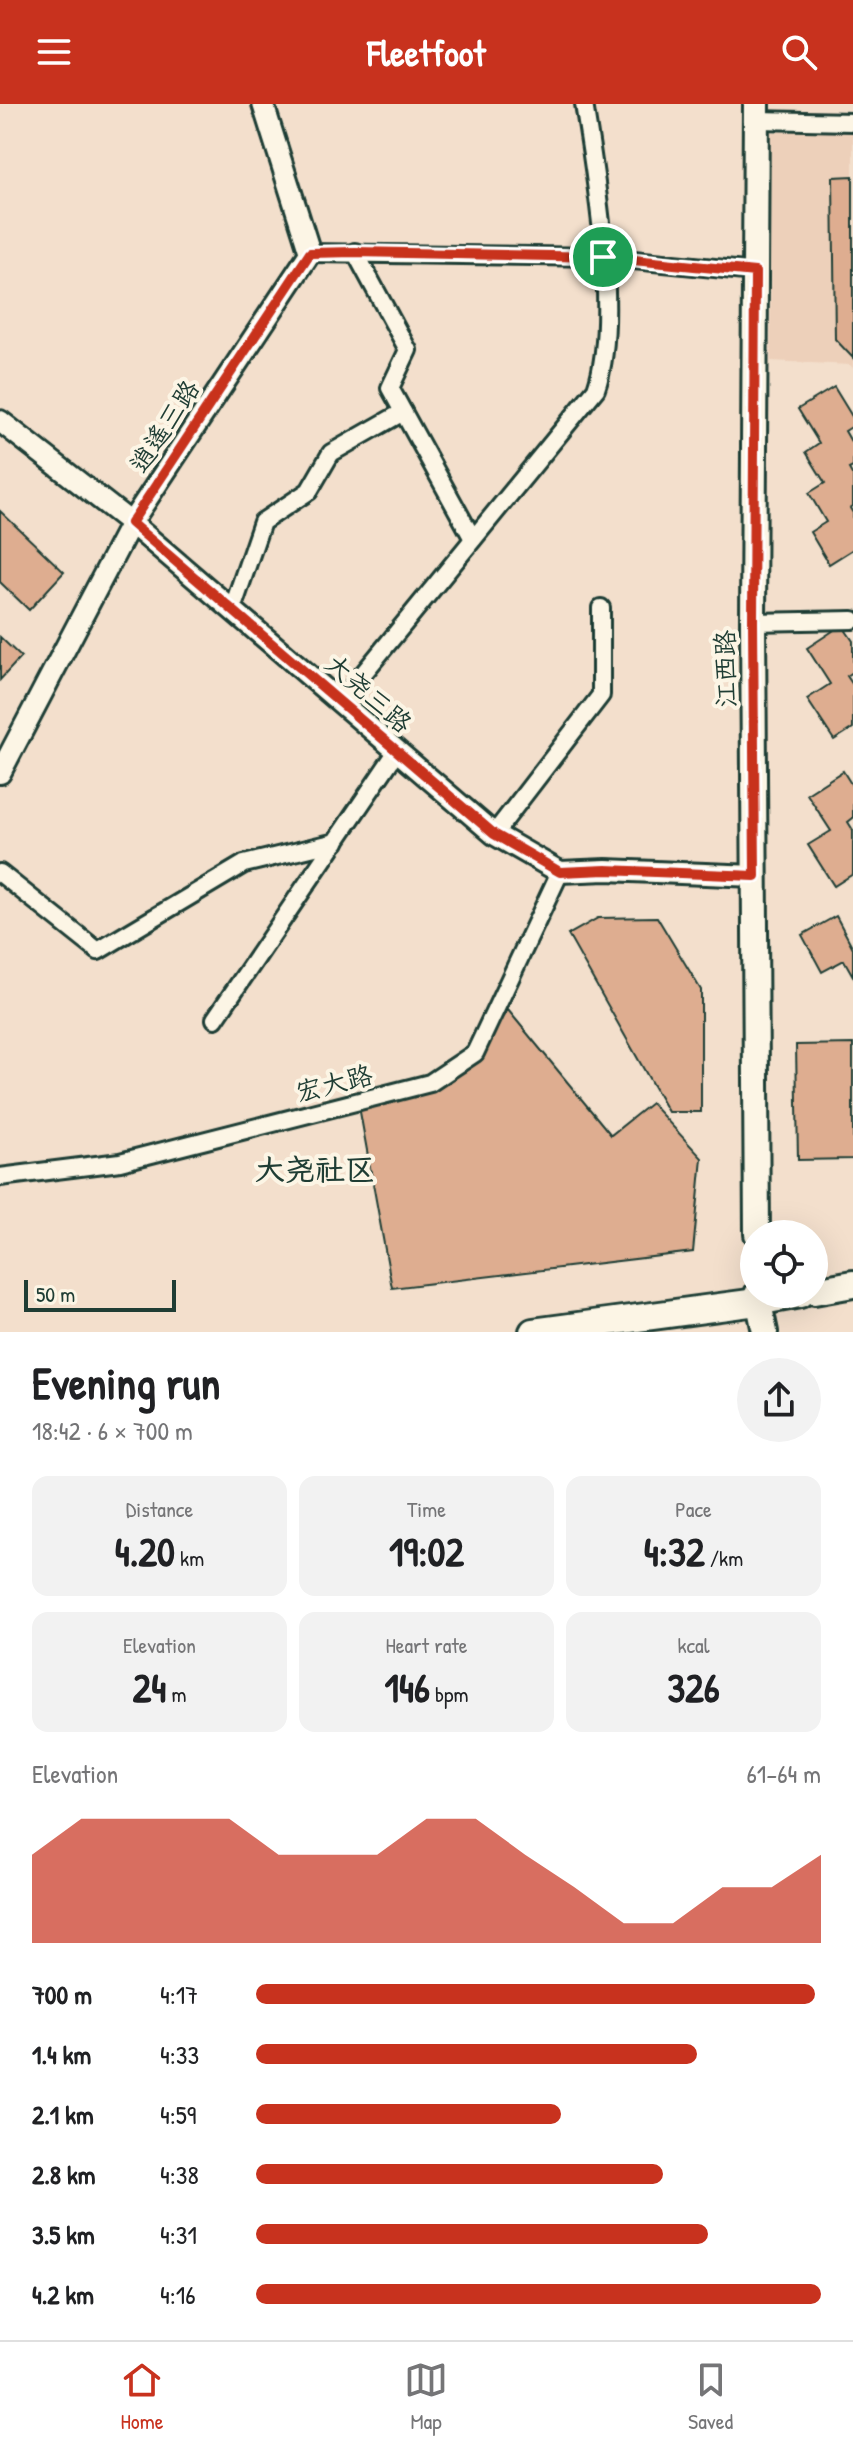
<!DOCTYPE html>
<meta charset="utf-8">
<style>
:root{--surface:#fff;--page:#f2f2f2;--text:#202124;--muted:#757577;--line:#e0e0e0;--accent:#c8321e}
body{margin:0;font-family:"Patrick Hand","LXGW WenKai TC",sans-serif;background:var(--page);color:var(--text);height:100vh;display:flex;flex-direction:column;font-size:30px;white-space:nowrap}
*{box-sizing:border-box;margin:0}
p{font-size:26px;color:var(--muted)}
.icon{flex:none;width:44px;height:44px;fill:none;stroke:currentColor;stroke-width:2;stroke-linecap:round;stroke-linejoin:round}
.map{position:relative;height:1228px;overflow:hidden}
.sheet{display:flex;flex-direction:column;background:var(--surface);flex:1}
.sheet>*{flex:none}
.buttons{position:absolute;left:740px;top:1116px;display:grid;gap:16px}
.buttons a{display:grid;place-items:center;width:88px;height:88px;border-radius:50%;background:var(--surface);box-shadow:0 8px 32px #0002;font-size:40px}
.scale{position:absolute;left:24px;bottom:20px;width:152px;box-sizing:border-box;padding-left:8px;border:4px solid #1f3d34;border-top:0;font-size:22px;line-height:28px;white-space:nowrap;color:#1f3d34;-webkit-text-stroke:6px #fcf5e5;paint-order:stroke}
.pin{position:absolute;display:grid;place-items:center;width:68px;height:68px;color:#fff;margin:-34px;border:4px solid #fff;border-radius:50%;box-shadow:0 2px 8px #0007}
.round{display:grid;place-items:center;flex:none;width:84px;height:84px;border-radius:42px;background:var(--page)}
.overview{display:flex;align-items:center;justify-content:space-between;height:136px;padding:0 32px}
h1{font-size:44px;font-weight:800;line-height:60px}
.figures{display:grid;grid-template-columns:repeat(3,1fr);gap:12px;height:136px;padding:8px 32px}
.figures div{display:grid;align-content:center;border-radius:16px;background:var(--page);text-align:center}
.figures b{font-size:40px;font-weight:800}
.figures small{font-size:22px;font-weight:400}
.figures p{font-size:22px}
.chart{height:224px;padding:16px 32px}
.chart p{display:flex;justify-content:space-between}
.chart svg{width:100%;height:144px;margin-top:8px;fill:var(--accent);opacity:.7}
ul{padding:0 32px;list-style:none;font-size:26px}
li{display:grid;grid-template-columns:128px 96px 1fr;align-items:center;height:60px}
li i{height:20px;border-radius:10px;background:var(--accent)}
header{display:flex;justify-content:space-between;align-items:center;height:104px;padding:0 32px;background:var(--accent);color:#fff;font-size:36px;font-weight:800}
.tabs{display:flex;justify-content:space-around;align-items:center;height:112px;border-top:2px solid var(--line);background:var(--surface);font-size:22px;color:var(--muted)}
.tabs a{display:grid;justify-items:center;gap:4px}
.tabs .on{color:var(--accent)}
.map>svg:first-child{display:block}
</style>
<header><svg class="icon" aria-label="menu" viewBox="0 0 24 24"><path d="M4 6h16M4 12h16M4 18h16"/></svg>Fleetfoot<svg class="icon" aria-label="search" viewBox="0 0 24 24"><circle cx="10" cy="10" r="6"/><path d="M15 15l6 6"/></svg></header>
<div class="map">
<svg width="853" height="1228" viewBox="0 0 853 1228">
<rect width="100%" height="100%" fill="#f3dfcc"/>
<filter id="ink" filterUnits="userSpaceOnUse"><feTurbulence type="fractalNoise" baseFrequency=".0125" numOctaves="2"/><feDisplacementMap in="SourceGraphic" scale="16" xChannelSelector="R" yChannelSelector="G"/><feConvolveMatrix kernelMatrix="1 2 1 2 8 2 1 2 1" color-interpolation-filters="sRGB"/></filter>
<g filter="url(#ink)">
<path fill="#edd0ba" d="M769,28h84v236l-3,-3 -79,-4z"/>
<g fill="#dead90" stroke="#1f3d34" stroke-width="2">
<path d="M853,72v182l-18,-19 -2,-162z"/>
<path d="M834,283l19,31v8l-8,5 8,14v22l-4,2 4,7v30l-3,2 3,5v36l-24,15 -19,-32 16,-10 -17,-29 16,-10 -19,-31 13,-9 -21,-34z"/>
<path d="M0,407l64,61 -35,38 -29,-28z"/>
<path d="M842,521l11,16v31l-6,4 6,9v43l-19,12 -27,-41 23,-15 -23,-36z"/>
<path d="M0,533l21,20 -21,23z"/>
<path d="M843,667l10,16v31l-5,4 5,8v44l-19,12 -26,-41 23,-14 -24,-37z"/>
<path d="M836,812l17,32v28l-9,-16 -22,12 -20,-37z"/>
<path d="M657,813l44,73v122h-33l-100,-177 30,-17z"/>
<path d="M508,906l103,125 40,-32 51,55 -9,94 -301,36 -34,-187 72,-18 45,-30z"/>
<path d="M853,940v115l-55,1 -2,-115z"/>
</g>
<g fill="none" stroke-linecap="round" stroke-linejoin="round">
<g stroke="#1f3d34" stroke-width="22">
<g id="minor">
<path d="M756,16l97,2"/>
<path d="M355,148l53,98 -18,38 83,151"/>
<path d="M310,149l293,4 152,15"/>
<path d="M232,506l30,-88 47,-31 22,-38 72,-41"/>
<path d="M753,518l100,-2"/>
<path d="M340,598l256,-313c24,-69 0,-211 -12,-285"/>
<path d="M494,730l107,-139v-87"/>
<path d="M0,769l98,78 146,-87 92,-22"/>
<path d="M215,915l182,-268"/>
<path d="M0,1073l120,-15 310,-79 45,-30 85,-181"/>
</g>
</g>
<g stroke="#1f3d34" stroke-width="26">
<g id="tertiary">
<path d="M0,317l131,102 363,311 66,38 46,-2 149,6"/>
<path d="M0,669l131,-250 179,-270 -47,-149"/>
</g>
</g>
<g stroke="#1f3d34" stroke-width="30">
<g id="secondary">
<path d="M756,0l-3,518 4,612"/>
<path d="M757,1190l8,38"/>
</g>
</g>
<g stroke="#1f3d34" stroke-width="32">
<g id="primary">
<path d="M814,1187l39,-7"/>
<path d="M533,1228l224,-30 43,-8"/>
</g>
</g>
<use href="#minor" stroke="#fcf5e5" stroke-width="16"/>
<use href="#tertiary" stroke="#fcf5e5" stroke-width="20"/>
<use href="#secondary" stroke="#fcf5e5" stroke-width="24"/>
<use href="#primary" stroke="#fcf5e5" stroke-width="26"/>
</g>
</g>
<g fill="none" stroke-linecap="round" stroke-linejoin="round" filter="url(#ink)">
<g stroke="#fff" stroke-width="16">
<path id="route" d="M355,148l248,5 152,15 -2,350 2,254 -149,-6 -46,2 -66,-38 -363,-311 179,-270z"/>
</g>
<use href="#route" stroke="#c8321e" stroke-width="10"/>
</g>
<g text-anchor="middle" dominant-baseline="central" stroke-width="8" stroke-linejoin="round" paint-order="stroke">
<g font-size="26" fill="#1f3d34" stroke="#fcf5e5">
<text transform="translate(164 322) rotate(-57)">逍遥三路</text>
<text transform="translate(725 565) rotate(-91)">江西路</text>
<text transform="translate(369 589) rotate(41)">大尧三路</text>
<text transform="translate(334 979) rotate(-14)">宏大路</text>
</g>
<g font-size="30" font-weight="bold" fill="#1f3d34" stroke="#fcf5e5">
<text x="315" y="1065">大尧社区</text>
</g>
</g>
</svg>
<div class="buttons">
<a><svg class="icon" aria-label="locate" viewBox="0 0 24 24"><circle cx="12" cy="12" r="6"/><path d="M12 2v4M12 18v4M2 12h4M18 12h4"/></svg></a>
</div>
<div class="scale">50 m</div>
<div class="pin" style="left:603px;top:153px;background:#1e9e55"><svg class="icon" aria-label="arrive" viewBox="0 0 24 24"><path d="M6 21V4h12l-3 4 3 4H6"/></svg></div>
</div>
<section class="sheet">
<div class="overview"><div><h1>Evening run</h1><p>18:42 · 6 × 700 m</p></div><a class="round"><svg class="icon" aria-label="share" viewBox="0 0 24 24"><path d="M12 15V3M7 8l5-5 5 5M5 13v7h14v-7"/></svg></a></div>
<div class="figures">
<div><p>Distance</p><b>4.20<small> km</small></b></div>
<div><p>Time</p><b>19:02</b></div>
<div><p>Pace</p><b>4:32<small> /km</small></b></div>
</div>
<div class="figures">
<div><p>Elevation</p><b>24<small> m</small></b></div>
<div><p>Heart rate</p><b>146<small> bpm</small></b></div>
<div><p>kcal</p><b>326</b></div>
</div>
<div class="chart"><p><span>Elevation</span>61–64 m</p>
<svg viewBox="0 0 160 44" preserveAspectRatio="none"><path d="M0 44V17L10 6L20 6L30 6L40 6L50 17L60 17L70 17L80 6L90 6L100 17L110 27L120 38L130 38L140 27L150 27L160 17V44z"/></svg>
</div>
<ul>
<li><b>700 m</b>4:17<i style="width:99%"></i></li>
<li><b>1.4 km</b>4:33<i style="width:78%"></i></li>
<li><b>2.1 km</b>4:59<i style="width:54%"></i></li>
<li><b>2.8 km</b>4:38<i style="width:72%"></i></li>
<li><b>3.5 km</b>4:31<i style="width:80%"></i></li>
<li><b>4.2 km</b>4:16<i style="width:100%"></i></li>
</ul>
</section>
<nav class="tabs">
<a class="on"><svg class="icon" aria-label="home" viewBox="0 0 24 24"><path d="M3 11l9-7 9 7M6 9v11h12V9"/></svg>Home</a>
<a><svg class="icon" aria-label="map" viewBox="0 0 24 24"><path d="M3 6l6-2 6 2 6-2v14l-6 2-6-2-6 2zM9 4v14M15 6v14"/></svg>Map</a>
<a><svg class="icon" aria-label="saved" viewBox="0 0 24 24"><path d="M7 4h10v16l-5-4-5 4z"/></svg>Saved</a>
</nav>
